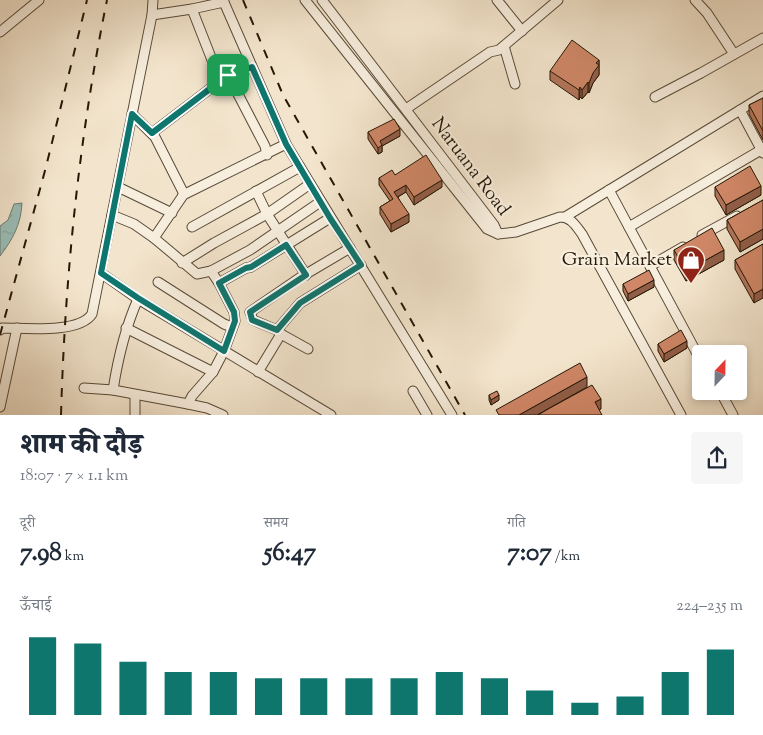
<!DOCTYPE html>
<html lang="hi">
<meta charset="utf-8">
<style>
:root{--surface:#fff;--page:#f6f6f7;--text:#1f2937;--muted:#747a83;--accent:#0f766e}
body{margin:0;font-family:"Sorts Mill Goudy","Noto Serif Devanagari",serif;background:var(--page);color:var(--text);height:100vh;display:flex;flex-direction:column;font-size:19px;white-space:nowrap}
*{box-sizing:border-box;margin:0}
p{font-size:16px;color:var(--muted)}
.icon{flex:none;width:28px;height:28px;fill:none;stroke:currentColor;stroke-width:2;stroke-linecap:round;stroke-linejoin:round}
.map{position:relative;height:415px;overflow:hidden}
.side{display:flex;flex-direction:column;background:var(--surface);flex:1}
.side>*{flex:none}
.needle{width:32px;rotate:22deg}
.fabs{position:absolute;left:692px;top:345px;display:grid;gap:10px}
.fabs a{display:grid;place-items:center;width:55px;height:55px;border-radius:5px;background:var(--surface);box-shadow:0 2px 8px #0003;font-size:25px}
.pin{position:absolute;display:grid;place-items:center;width:42px;height:42px;color:#fff;margin:-21px;border-radius:10px;box-shadow:0 2px 8px #0006}
.round{display:grid;place-items:center;flex:none;width:52px;height:52px;border-radius:5px;background:var(--page)}
.summary{display:flex;align-items:center;justify-content:space-between;height:85px;padding:0 20px}
h1{font-size:28px;font-weight:800;line-height:38px}
.metrics{display:grid;grid-template-columns:repeat(3,1fr);gap:8px;height:85px;padding:5px 20px}
.metrics div{display:grid;align-content:center}
.metrics b{font-size:25px;font-weight:800}
.metrics small{font-size:14px;font-weight:400}
.metrics p{font-size:14px}
.chart{height:140px;padding:10px 20px}
.chart p{display:flex;justify-content:space-between}
.chart svg{width:100%;height:90px;margin-top:5px;stroke:var(--accent);stroke-width:6}
.map>svg:first-child{display:block}
</style>
<div class="map">
<svg width="763" height="415" viewBox="0 0 763 415">
<defs>
<pattern id="water-ripples" width="26" height="14" patternUnits="userSpaceOnUse" patternTransform="scale(1.25)"><rect width="26" height="14" fill="#9bbfba"/><path d="M2 4q2-2 4 0t4 0M15 11q2-2 4 0t4 0" fill="none" stroke="#85a39e"/></pattern>
</defs>
<rect width="100%" height="100%" fill="#f3e5cd"/>
<filter id="stains"><feTurbulence type="fractalNoise" baseFrequency=".004" numOctaves="4"/><feColorMatrix values="0 0 0 0 .2 0 0 0 0 .09 0 0 0 0 .02 0 0 0 .5 -.17"/></filter>
<radialGradient id="worn" r=".72"><stop offset=".6" stop-color="#630" stop-opacity="0"/><stop offset="1" stop-color="#630" stop-opacity=".3"/></radialGradient>
<path fill="url(#water-ripples)" stroke="#6b7c72" d="M22,203c-1,21 -9,36 -22,53v-30l8,-6 6,-16z"/>
<g fill="none" stroke-linecap="round" stroke-linejoin="round">
<g stroke="#584a37" stroke-width="11">
<g id="minor">
<path d="M223,0l63,144 166,271"/>
<path d="M305,0l182,229 11,5 18,-2 44,-15c11,0 16,9 22,17l99,181"/>
<path d="M322,0l172,225 4,9"/>
<path d="M497,0l25,31"/>
<path d="M695,0l12,13 27,41"/>
<path d="M192,9l20,51"/>
<path d="M152,15l40,-6 32,-7"/>
<path d="M0,32l39,-32"/>
<path d="M504,46l11,38"/>
<path d="M228,75l24,-8"/>
<path d="M655,97l46,-24 62,-35"/>
<path d="M406,109l84,-57 9,-2 59,-50"/>
<path d="M740,110l23,43"/>
<path d="M132,114l23,23 29,57 -30,44"/>
<path d="M152,133l76,-58 37,71 2,9"/>
<path d="M118,187l54,26"/>
<path d="M609,190l92,171"/>
<path d="M256,191l11,23 39,61"/>
<path d="M183,195l103,-51"/>
<path d="M112,215l22,9 20,14 43,36 14,-3 8,12 15,29 1,9 -11,30 -11,21 -21,24 -4,8"/>
<path d="M565,217l198,-121"/>
<path d="M192,227l108,-60"/>
<path d="M629,227l132,-77"/>
<path d="M702,235l35,-19"/>
<path d="M182,263l32,-20 53,-29 43,-30"/>
<path d="M650,266l33,-19"/>
<path d="M211,271l39,-21 70,-48"/>
<path d="M101,273l37,26 193,116"/>
<path d="M158,282l66,42 8,3"/>
<path d="M219,283l27,-15 5,-1 79,-49"/>
<path d="M126,328l87,44"/>
<path d="M0,330l2,-2c22,0 77,6 90,-14l60,-299 1,-15"/>
<path d="M277,330l23,-27 61,-38"/>
<path d="M281,334l27,15"/>
<path d="M258,372l23,-38 -4,-4 -24,-10 -3,-8 51,-35 49,-29"/>
<path d="M84,388l29,2 75,14 19,4 16,7"/>
<path d="M113,390c5,-32 12,-62 25,-91"/>
<path d="M413,391l14,24"/>
<path d="M720,391l13,24"/>
<path d="M0,407l17,-79"/>
<path d="M135,415v-20"/>
</g>
</g>
<use href="#minor" stroke="#f7eede" stroke-width="9"/>
<g stroke="#241705" stroke-width="2" stroke-dasharray="9 9" stroke-linecap="butt">
<path d="M243,0l40,95 182,320"/>
<path d="M0,335l46,-168 41,-167"/>
<path d="M61,415c4,-139 18,-278 46,-415"/>
</g>
</g>
<g fill="#b27459" stroke="#241705">
<path d="M599,60v15l-6,8 -4,10 -1,-1 -6,7 -2,-2 -1,3 -29,-20v-9z"/>
<path d="M763,98v42l-14,-26v-9z"/>
<path d="M368,132l32,4 -18,10v6l-4,2 -10,-15z"/>
<path d="M395,175l47,12 -28,18 -8,-13 -8,5 11,25 -18,10 -11,-18v-7l10,-6 -11,-16v-7z"/>
<path d="M715,187l46,8 -35,20 -11,-19z"/>
<path d="M763,200v39l-23,13 -13,-23v-9z"/>
<path d="M763,244l-9,59 -19,-34v-9z"/>
<path d="M674,250l50,10 -38,21 -12,-21z"/>
<path d="M623,284l31,3 -26,14 -5,-10z"/>
<path d="M658,344l29,4 -23,14 -6,-11z"/>
<path d="M489,395l10,5 -8,5 -2,-5z"/>
</g>
<g fill="#915e48" stroke="#241705">
<path d="M599,60v15l-6,8 -4,10v-10l7,-20z"/>
<path d="M588,82v10l-6,7v-9z"/>
<path d="M580,87v10l-1,3v-10z"/>
<path d="M400,129v7l-18,10v6l-4,2v-6l2,-7z"/>
<path d="M442,180v7l-28,18v-8z"/>
<path d="M406,185v7l-12,7v-7z"/>
<path d="M761,186v9l-35,20v-10z"/>
<path d="M409,214v8l-18,10v-8z"/>
<path d="M763,229v10l-23,13v-10z"/>
<path d="M724,250v10l-38,21v-10z"/>
<path d="M654,280v7l-26,14v-7z"/>
<path d="M763,289v9l-9,5v-9z"/>
<path d="M687,341v7l-23,14v-8z"/>
<path d="M587,377v10l-50,28h-18z"/>
<path d="M499,395v5l-8,5v-5z"/>
<path d="M601,399v10l-6,3v-10z"/>
</g>
<g fill="#cf8767" stroke="#241705">
<path d="M572,40l27,20 -3,3 3,2 -6,8 -4,10 -1,-1 -6,8 -2,-3 -1,3 -29,-19z"/>
<path d="M763,98v33l-14,-26z"/>
<path d="M394,119l6,10 -20,12 2,4 -4,3 -10,-16z"/>
<path d="M426,155l16,25 -28,17 -8,-12 -12,7 15,22 -18,10 -11,-17 13,-8 -14,-21 13,-8 3,5z"/>
<path d="M750,166l11,20 -35,19 -11,-18z"/>
<path d="M763,200v29l-23,13 -13,-22z"/>
<path d="M712,228l12,22 -38,21 -12,-21z"/>
<path d="M763,244v45l-9,5 -19,-34z"/>
<path d="M649,270l5,10 -26,14 -5,-10z"/>
<path d="M681,330l6,11 -23,13 -6,-10z"/>
<path d="M580,363l7,14 -68,38h-20l-3,-5z"/>
<path d="M592,385l9,14 -6,3 7,13h-64l12,-7z"/>
<path d="M497,391l2,4 -8,5 -2,-5z"/>
</g>
<g fill="none" stroke-linecap="round" stroke-linejoin="round">
<g stroke="#fff" stroke-width="10">
<path id="route" d="M252,67l34,77 44,74 31,47 -61,38 -23,27 -25,-10 -2,-8 56,-37 -20,-30 -35,22 -5,1 -27,15 15,29 1,9 -11,30 -86,-53 -37,-25 31,-159 20,19 76,-58z"/>
</g>
<use href="#route" stroke="#0f766e" stroke-width="6"/>
</g>
<defs>
<g id="shop-pin" transform="scale(1.4375)"><path d="M0 17L-7.5 6A9.5 9.5 0 1 1 7.5 6Z" fill="#8f2418" stroke="#f7eede"/><path d="M-5-2.5h2.3a2.7 3.5 0 0 1 5.4 0H5L5.5 6h-11ZM-1.5-2.5h3a1.5 2.3 0 0 0-3 0Z" fill="#fff"/></g>
</defs>
<g fill-rule="evenodd">
<use href="#shop-pin" x="691" y="260"/>
</g>
<g text-anchor="middle" dominant-baseline="central" stroke-width="4.5" stroke-linejoin="round" paint-order="stroke">
<g font-size="19" fill="#241705" stroke="#f7eede">
<text transform="translate(470 167) rotate(53)">Naruana Road</text>
</g>
<g font-size="19" fill="#241705" stroke="#f7eede" text-anchor="end">
<text x="672" y="260">Grain Market</text>
</g>
</g>
<rect width="100%" height="100%" filter="url(#stains)"/>
<rect width="100%" height="100%" fill="url(#worn)"/>
</svg>
<div class="fabs">
<a><svg class="needle" viewBox="-14 -14 28 28"><path d="M0-13l5 13h-10z" fill="#e53935"/><path d="M0 13l5-13h-10z" fill="#747a83"/></svg></a>
</div>
<div class="pin" style="left:228px;top:75px;background:#1e9e55"><svg class="icon" aria-label="arrive" viewBox="0 0 24 24"><path d="M6 21V4h12l-3 4 3 4H6"/></svg></div>
</div>
<section class="side">
<div class="summary"><div><h1>शाम की दौड़</h1><p>18:07 · 7 × 1.1 km</p></div><a class="round"><svg class="icon" aria-label="share" viewBox="0 0 24 24"><path d="M12 15V3M7 8l5-5 5 5M5 13v7h14v-7"/></svg></a></div>
<div class="metrics">
<div><p>दूरी</p><b>7.98<small> km</small></b></div>
<div><p>समय</p><b>56:47</b></div>
<div><p>गति</p><b>7:07<small> /km</small></b></div>
</div>
<div class="chart"><p><span>ऊँचाई</span>224–235 m</p>
<svg viewBox="0 0 160 44" preserveAspectRatio="none"><path d="M5 44V6M15 44V9M25 44V18M35 44V23M45 44V23M55 44V26M65 44V26M75 44V26M85 44V26M95 44V23M105 44V26M115 44V32M125 44V38M135 44V35M145 44V23M155 44V12"/></svg>
</div>
</section>
